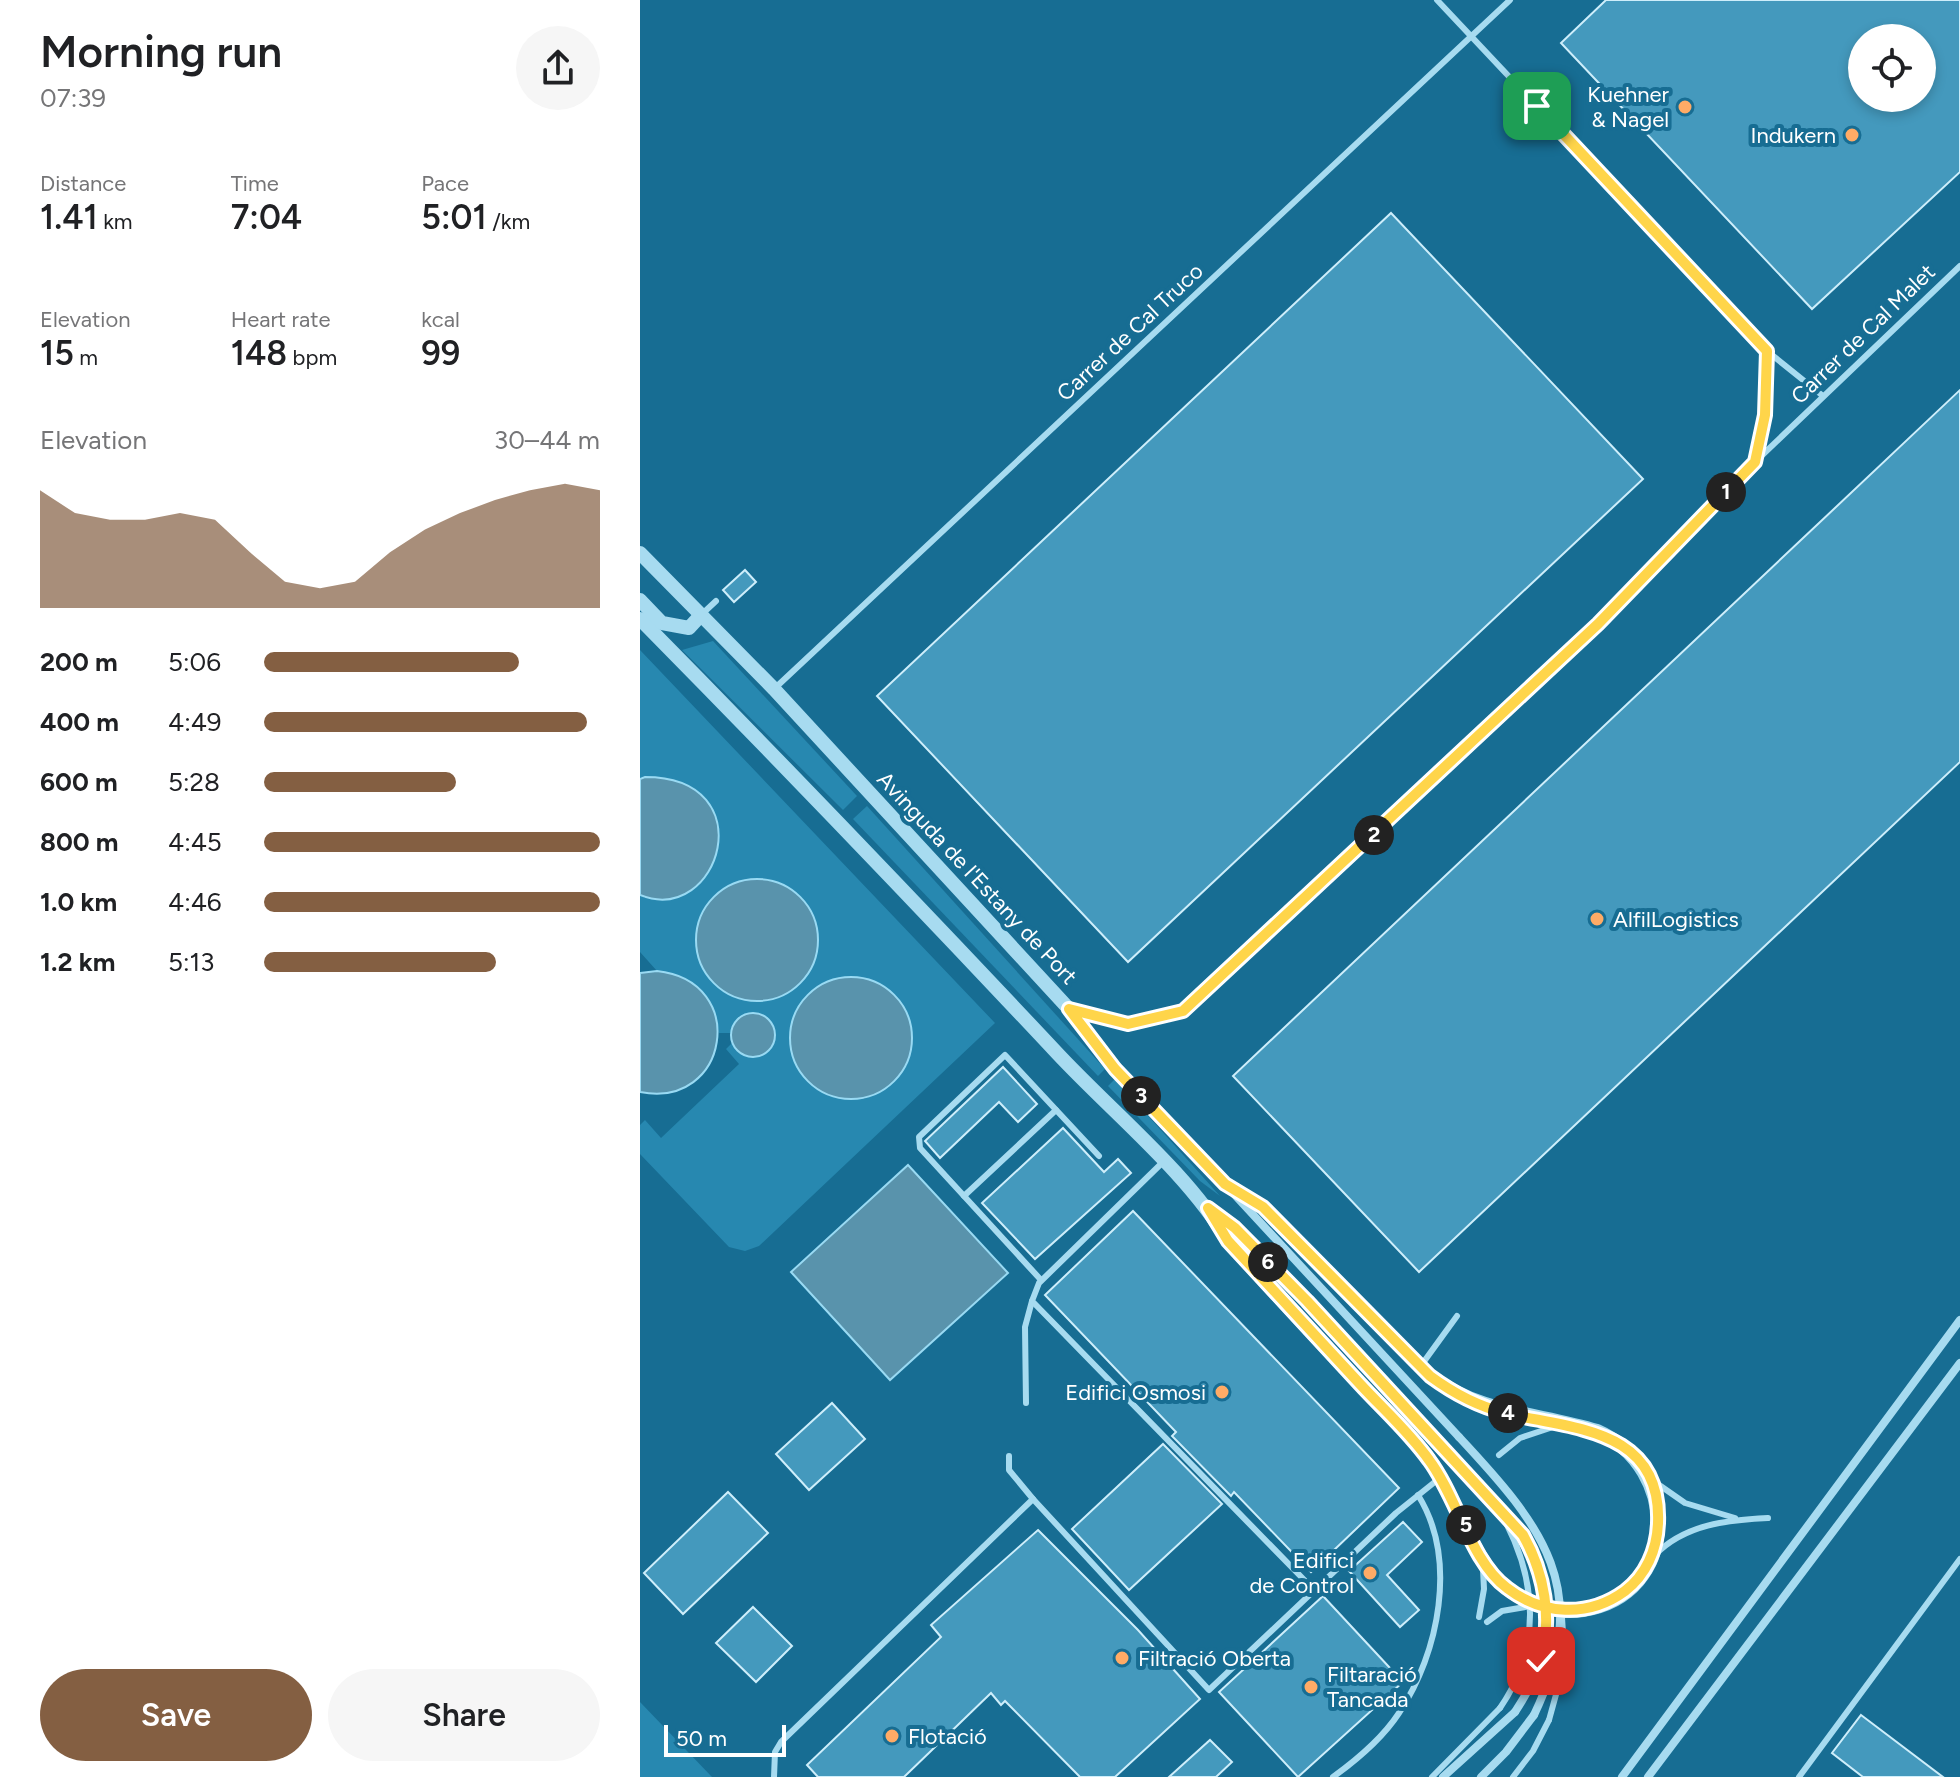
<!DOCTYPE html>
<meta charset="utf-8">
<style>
:root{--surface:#fff;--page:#f6f6f6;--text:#202124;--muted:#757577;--accent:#845f42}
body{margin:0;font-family:Figtree,sans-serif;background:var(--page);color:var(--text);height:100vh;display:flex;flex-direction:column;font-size:30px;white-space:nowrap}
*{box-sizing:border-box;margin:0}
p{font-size:26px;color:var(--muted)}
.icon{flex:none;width:44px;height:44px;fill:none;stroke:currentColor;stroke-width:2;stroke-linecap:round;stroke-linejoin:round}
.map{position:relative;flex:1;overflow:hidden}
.sheet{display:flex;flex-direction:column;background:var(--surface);width:640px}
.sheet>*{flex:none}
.controls{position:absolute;left:1208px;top:24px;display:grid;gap:16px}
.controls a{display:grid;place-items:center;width:88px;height:88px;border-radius:50%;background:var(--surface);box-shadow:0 4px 12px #0003;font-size:40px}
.scale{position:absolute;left:24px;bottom:20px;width:122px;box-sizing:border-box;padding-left:8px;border:4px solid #fff;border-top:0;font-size:22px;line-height:28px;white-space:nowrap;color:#fff;-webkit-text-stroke:6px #176d93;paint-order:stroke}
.pin{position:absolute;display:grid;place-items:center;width:68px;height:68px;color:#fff;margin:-34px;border-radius:16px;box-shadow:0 4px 12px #0006}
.km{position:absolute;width:40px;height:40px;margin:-20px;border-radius:50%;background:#222;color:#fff;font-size:22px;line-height:40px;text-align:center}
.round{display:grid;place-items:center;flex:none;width:84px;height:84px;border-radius:42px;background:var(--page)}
.headline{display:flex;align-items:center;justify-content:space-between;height:136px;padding:0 40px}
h1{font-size:44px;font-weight:600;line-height:60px}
.metrics{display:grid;grid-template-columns:repeat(3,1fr);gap:12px;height:136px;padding:8px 40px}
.metrics div{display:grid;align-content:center}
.metrics b{font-size:34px;font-weight:600}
.metrics small{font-size:22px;font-weight:400}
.metrics p{font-size:22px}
.chart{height:224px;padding:16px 40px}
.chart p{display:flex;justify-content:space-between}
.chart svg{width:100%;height:144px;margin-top:8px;fill:var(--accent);opacity:.7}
.cta{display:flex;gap:16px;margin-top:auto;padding:16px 40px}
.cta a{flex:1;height:92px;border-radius:48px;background:var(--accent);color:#fff;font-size:32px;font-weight:600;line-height:92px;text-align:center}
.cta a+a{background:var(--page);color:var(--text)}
ul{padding:0 40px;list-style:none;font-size:26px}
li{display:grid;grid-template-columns:128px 96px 1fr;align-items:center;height:60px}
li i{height:20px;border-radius:10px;background:var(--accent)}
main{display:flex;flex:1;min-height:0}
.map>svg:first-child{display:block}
</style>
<main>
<section class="sheet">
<div class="headline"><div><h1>Morning run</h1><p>07:39</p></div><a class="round"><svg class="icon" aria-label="share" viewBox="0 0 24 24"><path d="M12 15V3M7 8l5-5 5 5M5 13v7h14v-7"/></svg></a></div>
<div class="metrics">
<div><p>Distance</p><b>1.41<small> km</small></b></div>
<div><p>Time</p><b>7:04</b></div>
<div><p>Pace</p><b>5:01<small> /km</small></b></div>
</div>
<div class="metrics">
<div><p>Elevation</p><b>15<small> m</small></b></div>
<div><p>Heart rate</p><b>148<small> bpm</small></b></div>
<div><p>kcal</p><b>99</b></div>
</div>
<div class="chart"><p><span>Elevation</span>30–44 m</p>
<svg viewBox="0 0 160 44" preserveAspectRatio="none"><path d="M0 44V8L10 15L20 17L30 17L40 15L50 17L60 27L70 36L80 38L90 36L100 27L110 20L120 15L130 11L140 8L150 6L160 8V44z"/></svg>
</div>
<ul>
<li><b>200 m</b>5:06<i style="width:76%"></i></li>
<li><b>400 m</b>4:49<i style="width:96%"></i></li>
<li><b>600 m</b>5:28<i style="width:57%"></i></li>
<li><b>800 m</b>4:45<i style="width:100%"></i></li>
<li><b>1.0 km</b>4:46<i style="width:100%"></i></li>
<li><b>1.2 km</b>5:13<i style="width:69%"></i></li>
</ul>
<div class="cta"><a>Save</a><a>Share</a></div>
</section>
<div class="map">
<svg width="1320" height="1777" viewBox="0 0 1320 1777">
<rect width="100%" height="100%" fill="#176d93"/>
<g fill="#2788b0" fill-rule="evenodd">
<path d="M73,641l144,155 -14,14 -161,-160z"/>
<path d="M0,650l355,373 -236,223 -14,5 -16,-4 -89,-93v-29l5,-5 16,18 78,-74 -13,-15 6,-6 7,10c22,5 27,3 37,-17l-5,-14 -12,-8 -20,4 -8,15h-12c-5,-35 -26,-58 -62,-62l-17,-19v-57l5,3v-121l-5,2zM197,978l70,87 -18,22 -25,12 -69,-87 17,-22z"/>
<path d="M227,806l238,263 -7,7 -245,-257z"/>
<path d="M475,1079l105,117 -20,-15 -92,-95z"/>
<path d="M0,1702l72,75h-72z"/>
</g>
<g fill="#5993ac" stroke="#99daf3" stroke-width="2">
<path d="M5,777c120,0 75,150 -5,118v-116z"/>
<circle cx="117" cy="940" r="61"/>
<path d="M17,971c93,10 72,139 -17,121v-119z"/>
<circle cx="211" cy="1038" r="61"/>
<circle cx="113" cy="1035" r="22"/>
<path d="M268,1165l100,108 -118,107 -99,-108z"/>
</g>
<g fill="#4499bd" stroke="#ceeefb" stroke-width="2" fill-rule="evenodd">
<path d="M966,0h354v172l-148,137 -251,-266zM1222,38h60v60h-60z"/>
<path d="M751,213l252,266 -515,483 -251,-266z"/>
<path d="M1320,390v372l-541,510 -186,-196z"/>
<path d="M105,570l11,12 -22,20 -11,-12z"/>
<path d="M363,1067l34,37 -19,18 -19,-20 -59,56 -15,-17z"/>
<path d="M423,1128l41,44 14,-13 13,14 -96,86 -53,-56z"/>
<path d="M493,1211l266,277 -88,84 -77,-80 -3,4 -59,-60 4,-4 -131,-137z"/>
<path d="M192,1403l33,36 -56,51 -33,-36z"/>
<path d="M523,1444l59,60 -93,86 -57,-61z"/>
<path d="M88,1492l40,41 -85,81 -39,-41z"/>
<path d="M763,1522l19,20 -35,33 32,35 -19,17 -51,-56z"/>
<path d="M398,1530l100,100 62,69 -85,78h-35l-75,-76 -4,4 -10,-12 -87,84h-86l-11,-12 134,-128 -10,-12z"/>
<path d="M683,1596l80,86 -105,95 -79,-85z"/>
<path d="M113,1607l39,39 -36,36 -40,-39z"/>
<path d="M1221,1715l82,62h-80l-31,-24z"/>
<path d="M570,1740l22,22 -16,15h-47z"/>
</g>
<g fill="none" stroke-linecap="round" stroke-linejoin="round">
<g stroke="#a7dbf0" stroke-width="6">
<path d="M797,0l330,351 56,45"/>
<path d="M1115,462l10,-47 2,-64"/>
<path d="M61,615l15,-14"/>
<path d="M134,689l736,-689"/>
<path d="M436,1011l52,13 55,-13 415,-387 157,-162 205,-196"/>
<path d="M523,1162l-124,121 -7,18 282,289"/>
<path d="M324,1196l92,-86"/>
<path d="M401,1280l-121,-132 -1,-11 86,-82 94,101"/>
<path d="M780,1367l37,-51"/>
<path d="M386,1403l-1,-76 7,-26"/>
<path d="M859,1455l21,-17 36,-12"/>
<path d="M369,1456v14l24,29"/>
<path d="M1012,1480l33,23 50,15"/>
<path d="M1015,1555c30,-31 73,-35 113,-37"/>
<path d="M839,1617l5,-28 -1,-20"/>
<path d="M847,1622l15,-11 29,-5"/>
<path d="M134,1777l1,-25 6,-10 252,-243 176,191 187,-177 45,-36"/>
<path d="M693,1777c25,-18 49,-38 66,-64 40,-60 59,-154 19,-218"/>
<path d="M792,1777l68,-69"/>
<path d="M873,1777l20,-26 16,-31"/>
<path d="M1159,1777l161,-218"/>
</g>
<g stroke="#a7dbf0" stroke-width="8">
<path d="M594,1194l225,243"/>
<path d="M572,1211l23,17 72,73 187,199"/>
<path d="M803,1777l72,-65"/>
<path d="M841,1777l25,-25 28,-37"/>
<path d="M982,1777l338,-457"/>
<path d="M1008,1777l312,-414"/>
</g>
<g stroke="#a7dbf0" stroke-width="14">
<path d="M0,553l134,136 295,320 46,60 110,115 38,23 167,169c51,38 108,37 167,55 84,37 83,164 -14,179 -28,4 -58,-6 -79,-24 -32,-27 -50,-94 -77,-130 -21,-27 -47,-51 -71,-76 -43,-46 -86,-92 -128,-139 -41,-69 -115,-128 -171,-188 -137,-146 -276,-291 -417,-434"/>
<path d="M0,600l22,23 27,5 12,-13"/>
</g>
<g stroke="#a7dbf0" stroke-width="6">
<path d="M860,1708c42,-61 37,-128 3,-191"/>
<path d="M909,1720l16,-58 -3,-44"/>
</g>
<g stroke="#a7dbf0" stroke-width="8">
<path d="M819,1437c84,90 135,152 75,278"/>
<path d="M854,1500c57,69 74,133 21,212"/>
</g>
</g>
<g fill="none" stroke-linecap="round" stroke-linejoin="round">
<g stroke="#fff" stroke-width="16">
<path id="route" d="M897,106l230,245 -2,64 -10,47 -157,162 -415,387 -55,13 -59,-15 46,60 110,115 38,23 167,169c23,17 47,30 75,37 67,16 157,15 153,110 -1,27 -12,52 -33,68 -37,27 -83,24 -118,-3 -36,-26 -50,-91 -78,-128 -20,-28 -46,-51 -69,-76 -44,-47 -88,-95 -132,-143l-20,-33 27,20 72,73 216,234c22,39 29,83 18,126"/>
</g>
<use href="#route" stroke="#ffd54a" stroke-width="10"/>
</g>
<g fill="#ffab66" stroke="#176d93" stroke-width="3">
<circle cx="1045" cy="107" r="8"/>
<circle cx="1212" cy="135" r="8"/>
<circle cx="957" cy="919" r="8"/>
<circle cx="582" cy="1392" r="8"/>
<circle cx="730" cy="1573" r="8"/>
<circle cx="482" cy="1658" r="8"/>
<circle cx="671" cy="1687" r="8"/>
<circle cx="252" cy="1736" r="8"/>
</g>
<g text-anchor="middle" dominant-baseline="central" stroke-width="8" stroke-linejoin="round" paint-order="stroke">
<g font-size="22" fill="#fff" stroke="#176d93" text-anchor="end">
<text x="1029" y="94">Kuehner<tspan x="1029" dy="25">&amp; Nagel</tspan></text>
<text x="1196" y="135">Indukern</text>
<text x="973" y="919" text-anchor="start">AlfilLogistics</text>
<text x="566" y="1392">Edifici Osmosi</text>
<text x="714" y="1560">Edifici<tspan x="714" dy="25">de Control</tspan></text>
<text x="498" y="1658" text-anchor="start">Filtració Oberta</text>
<text x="687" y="1674" text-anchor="start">Filtaració<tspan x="687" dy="25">Tancada</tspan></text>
<text x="268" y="1736" text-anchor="start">Flotació</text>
</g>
<g font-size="22" fill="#fff" stroke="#176d93">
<text transform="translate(490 332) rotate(-43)">Carrer de Cal Truco</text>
<text transform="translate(1223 334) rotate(-44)">Carrer de Cal Malet</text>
<text transform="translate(337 878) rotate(47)">Avinguda de l'Estany de Port</text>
</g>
</g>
</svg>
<div class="controls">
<a><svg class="icon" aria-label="locate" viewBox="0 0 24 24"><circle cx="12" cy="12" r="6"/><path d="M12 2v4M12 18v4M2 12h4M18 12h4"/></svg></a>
</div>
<div class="scale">50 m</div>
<div class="pin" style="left:897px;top:106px;background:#1e9e55"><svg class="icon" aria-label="arrive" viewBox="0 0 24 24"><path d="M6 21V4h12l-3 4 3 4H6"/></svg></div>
<div class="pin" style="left:901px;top:1661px;background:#d93025"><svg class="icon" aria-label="check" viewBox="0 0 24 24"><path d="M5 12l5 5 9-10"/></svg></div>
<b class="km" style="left:1086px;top:492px">1</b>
<b class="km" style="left:734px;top:835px">2</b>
<b class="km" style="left:501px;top:1096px">3</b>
<b class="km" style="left:868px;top:1413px">4</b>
<b class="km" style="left:826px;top:1525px">5</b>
<b class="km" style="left:628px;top:1262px">6</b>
</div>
</main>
